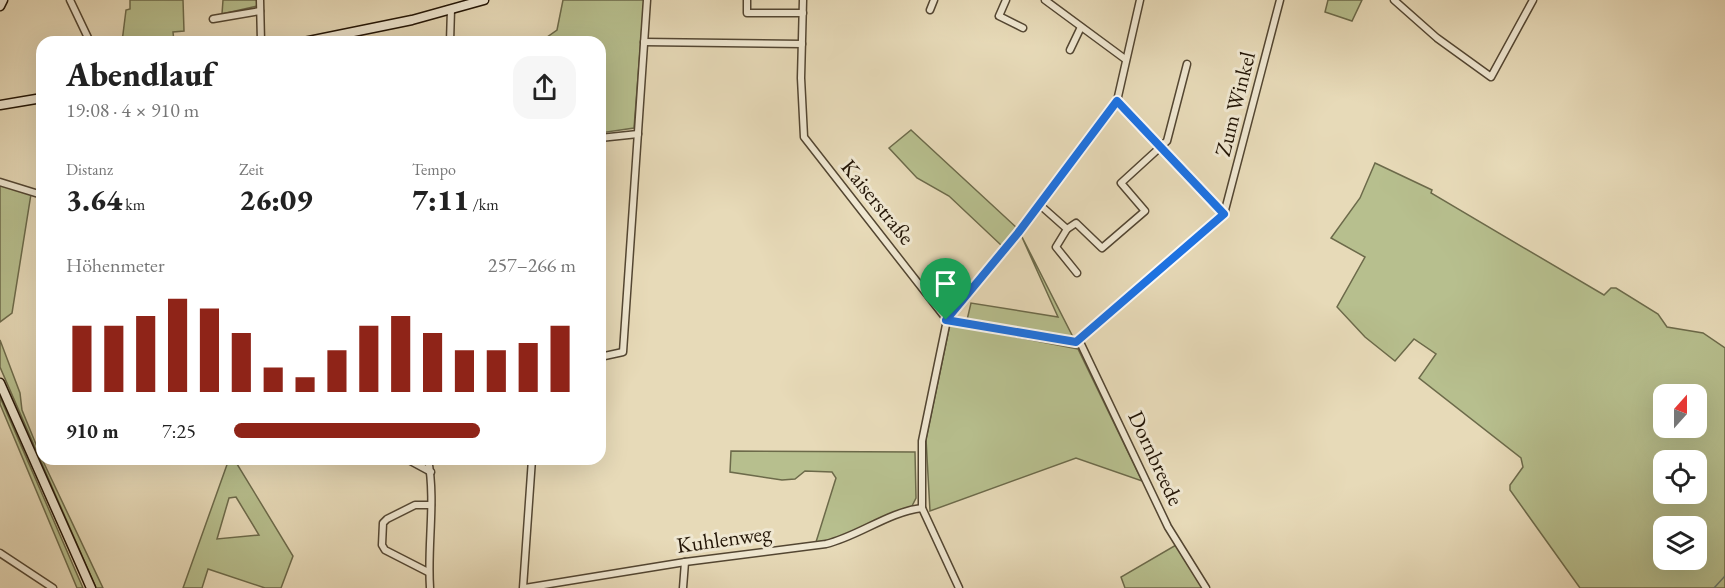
<!DOCTYPE html>
<html lang="de">
<meta charset="utf-8">
<style>
:root{--surface:#fff;--page:#f6f6f6;--text:#222;--muted:#767676;--accent:#8f2418}
body{margin:0;font-family:"EB Garamond",serif;background:var(--page);color:var(--text);height:100vh;display:flex;flex-direction:column;font-size:22px;white-space:nowrap}
*{box-sizing:border-box;margin:0}
p{font-size:20px;color:var(--muted)}
.icon{flex:none;width:33px;height:33px;fill:none;stroke:currentColor;stroke-width:2;stroke-linecap:round;stroke-linejoin:round}
.map{position:relative;flex:1;overflow:hidden}
.sheet{position:absolute;left:36px;top:36px;width:570px;height:429px;display:flex;flex-direction:column;background:var(--surface);border-radius:18px;box-shadow:0 6px 24px #0002}
.sheet>*{flex:none}
.needle{width:39px;rotate:21deg}
.tools{position:absolute;left:1653px;top:384px;display:grid;gap:12px}
.tools a{display:grid;place-items:center;width:54px;height:54px;border-radius:12px;background:var(--surface);box-shadow:0 6px 24px #0002;font-size:30px}
.pin{position:absolute;display:grid;place-items:center;width:51px;height:51px;color:#fff;margin:-62px -26px;border-radius:50% 50% 50% 0;rotate:-45deg;box-shadow:0 0 6px #0007}
.pin .icon{rotate:45deg}
.round{display:grid;place-items:center;flex:none;width:63px;height:63px;border-radius:18px;background:var(--page)}
.summary{display:flex;align-items:center;justify-content:space-between;height:102px;padding:0 30px}
h1{font-size:33px;font-weight:800;line-height:45px}
.metrics{display:grid;grid-template-columns:repeat(3,1fr);gap:9px;height:102px;padding:6px 30px}
.metrics div{display:grid;align-content:center}
.metrics b{font-size:30px;font-weight:800}
.metrics small{font-size:16px;font-weight:400}
.metrics p{font-size:16px}
.chart{height:168px;padding:12px 30px}
.chart p{display:flex;justify-content:space-between}
.chart svg{width:100%;height:108px;margin-top:6px;stroke:var(--accent);stroke-width:6}
ul{padding:0 30px;list-style:none;font-size:20px}
li{display:grid;grid-template-columns:96px 72px 1fr;align-items:center;height:45px}
li i{height:15px;border-radius:8px;background:var(--accent)}
.map>svg:first-child{display:block}
</style>
<div class="map">
<svg width="1725" height="588" viewBox="0 0 1725 588">
<rect width="100%" height="100%" fill="#e7dab8"/>
<filter id="stains"><feTurbulence type="fractalNoise" baseFrequency=".00333" numOctaves="4"/><feColorMatrix values="0 0 0 0 .2 0 0 0 0 .09 0 0 0 0 .02 0 0 0 .5 -.17"/></filter>
<radialGradient id="worn" r=".72"><stop offset=".6" stop-color="#630" stop-opacity="0"/><stop offset="1" stop-color="#630" stop-opacity=".3"/></radialGradient>
<g fill="#b7bf8e" stroke="#6c6a4a" stroke-width="1.5" fill-rule="evenodd">
<path d="M130,0h53l1,31 -11,1 1,10h-52l4,-32 4,-1z"/>
<path d="M223,0h34v6l-35,8z"/>
<path d="M563,0h81l-10,128 -34,5v-91h-84l31,-5 10,-7z"/>
<path d="M1328,0h34l-10,21 -27,-9z"/>
<path d="M911,130l106,98 -15,18 -53,-50 -32,-18 -28,-30z"/>
<path d="M1375,163l57,27 -1,3 173,102 7,-7h5l42,26 9,13 36,6 22,15v240h-145l-70,-98v-5l13,-18 -2,-9 -102,-80 17,-24 -22,-15 -19,22 -30,-24 -28,-30 28,-50 -34,-19 29,-40zM1664,394h32v34h-32zM1664,460h32v34h-32zM1664,526h32v34h-32z"/>
<path d="M0,184l31,10 -19,119 -12,9z"/>
<path d="M1021,235l53,104 -107,-19 4,-17 87,14z"/>
<path d="M950,324l128,25 64,132 -66,-23 -146,53 -4,-72z"/>
<path d="M0,340l20,53 2,17 20,49 61,129h-7l-96,-221z"/>
<path d="M0,397l83,191h-6l-77,-184z"/>
<path d="M731,451l184,1 1,46 -4,8 -76,33 -20,3 20,-64 -4,-6 -27,-1 -10,8 -13,1 -52,-8z"/>
<path d="M229,459h5l59,97 -12,32h-16l-57,-19 -6,19h-19zM236,497l23,38 -42,4 12,-41z"/>
<path d="M1176,545l27,43h-78l-4,-11z"/>
</g>
<g fill="none" stroke-linecap="round" stroke-linejoin="round">
<path stroke="#68786d" stroke-width="1.5" d="M1714,588l11,-12"/>
<g stroke="#534632" stroke-width="9">
<g id="street">
<path d="M70,0l20,42"/>
<path d="M260,0l1,42"/>
<path d="M747,0v13h56"/>
<path d="M803,0l-2,78 3,59 143,183 -25,121v67l37,80"/>
<path d="M1006,0l-7,16 24,12"/>
<path d="M1045,0l80,59"/>
<path d="M1140,0l-23,101 -99,132 -71,87 129,22 148,-128 56,-214"/>
<path d="M1394,0l43,38 54,39 42,-77"/>
<path d="M930,10l4,-10"/>
<path d="M213,19l47,-8"/>
<path d="M450,42l1,-33"/>
<path d="M644,42l158,2"/>
<path d="M1070,50l11,-23"/>
<path d="M1117,101l107,113"/>
<path d="M600,138l38,-4"/>
<path d="M0,182l42,13"/>
<path d="M1040,205l27,24 9,-6 26,25 43,-37 -24,-28 46,-42 20,-77"/>
<path d="M1067,229l-11,18 21,26"/>
<path d="M1079,340l89,187 38,61"/>
<path d="M600,357l23,-5 24,-352"/>
<path d="M407,459l24,13"/>
<path d="M428,459c8,42 -1,86 2,129"/>
<path d="M0,553l53,35"/>
<path d="M428,572l-43,-22 -3,-5 1,-22 4,-4 28,-14h16"/>
<path d="M523,588l9,-129"/>
<path d="M525,588l160,-26 141,-18c33,-8 62,-32 96,-36"/>
<path d="M683,588l2,-26"/>
</g>
</g>
<g stroke="#221405" stroke-width="11">
<g id="secondary">
<path d="M0,6l3,-6"/>
<path d="M304,42l108,-22 72,-20"/>
<path d="M0,105l42,-7"/>
<path d="M0,383l91,205"/>
</g>
</g>
<use href="#street" stroke="#efe7d1" stroke-width="6"/>
<use href="#secondary" stroke="#efe7d1" stroke-width="8"/>
</g>
<g fill="none" stroke-linecap="round" stroke-linejoin="round">
<g stroke="#fff" stroke-width="12">
<path id="route" d="M1117,101l107,113 -148,128 -130,-22 72,-87z"/>
</g>
<use href="#route" stroke="#1a73e8" stroke-width="8"/>
</g>
<g text-anchor="middle" dominant-baseline="central" stroke-width="6" stroke-linejoin="round" paint-order="stroke">
<g font-size="22" fill="#221405" stroke="#efe7d1">
<text transform="translate(1235 104) rotate(-76)">Zum Winkel</text>
<text transform="translate(878 202) rotate(51)">Kaiserstraße</text>
<text transform="translate(1156 458) rotate(65)">Dornbreede</text>
<text transform="translate(724 539) rotate(-8)">Kuhlenweg</text>
</g>
</g>
<rect width="100%" height="100%" filter="url(#stains)"/>
<rect width="100%" height="100%" fill="url(#worn)"/>
</svg>
<div class="tools">
<a><svg class="needle" viewBox="-14 -14 28 28"><path d="M0-13l5 13h-10z" fill="#e53935"/><path d="M0 13l5-13h-10z" fill="#767676"/></svg></a>
<a><svg class="icon" aria-label="locate" viewBox="0 0 24 24"><circle cx="12" cy="12" r="6"/><path d="M12 2v4M12 18v4M2 12h4M18 12h4"/></svg></a>
<a><svg class="icon" aria-label="layers" viewBox="0 0 24 24"><path d="M12 4l9 5-9 5-9-5zM3 14l9 5 9-5"/></svg></a>
</div>
<div class="pin" style="left:946px;top:320px;background:#1e9e55"><svg class="icon" aria-label="arrive" viewBox="0 0 24 24"><path d="M6 21V4h12l-3 4 3 4H6"/></svg></div>
<section class="sheet">
<div class="summary"><div><h1>Abendlauf</h1><p>19:08 · 4 × 910 m</p></div><a class="round"><svg class="icon" aria-label="share" viewBox="0 0 24 24"><path d="M12 15V3M7 8l5-5 5 5M5 13v7h14v-7"/></svg></a></div>
<div class="metrics">
<div><p>Distanz</p><b>3.64<small> km</small></b></div>
<div><p>Zeit</p><b>26:09</b></div>
<div><p>Tempo</p><b>7:11<small> /km</small></b></div>
</div>
<div class="chart"><p><span>Höhenmeter</span>257–266 m</p>
<svg viewBox="0 0 160 44" preserveAspectRatio="none"><path d="M5 44V17M15 44V17M25 44V13M35 44V6M45 44V10M55 44V20M65 44V34M75 44V38M85 44V27M95 44V17M105 44V13M115 44V20M125 44V27M135 44V27M145 44V24M155 44V17"/></svg>
</div>
<ul>
<li><b>910 m</b>7:25<i style="width:72%"></i></li>
</ul>
</section>
</div>
